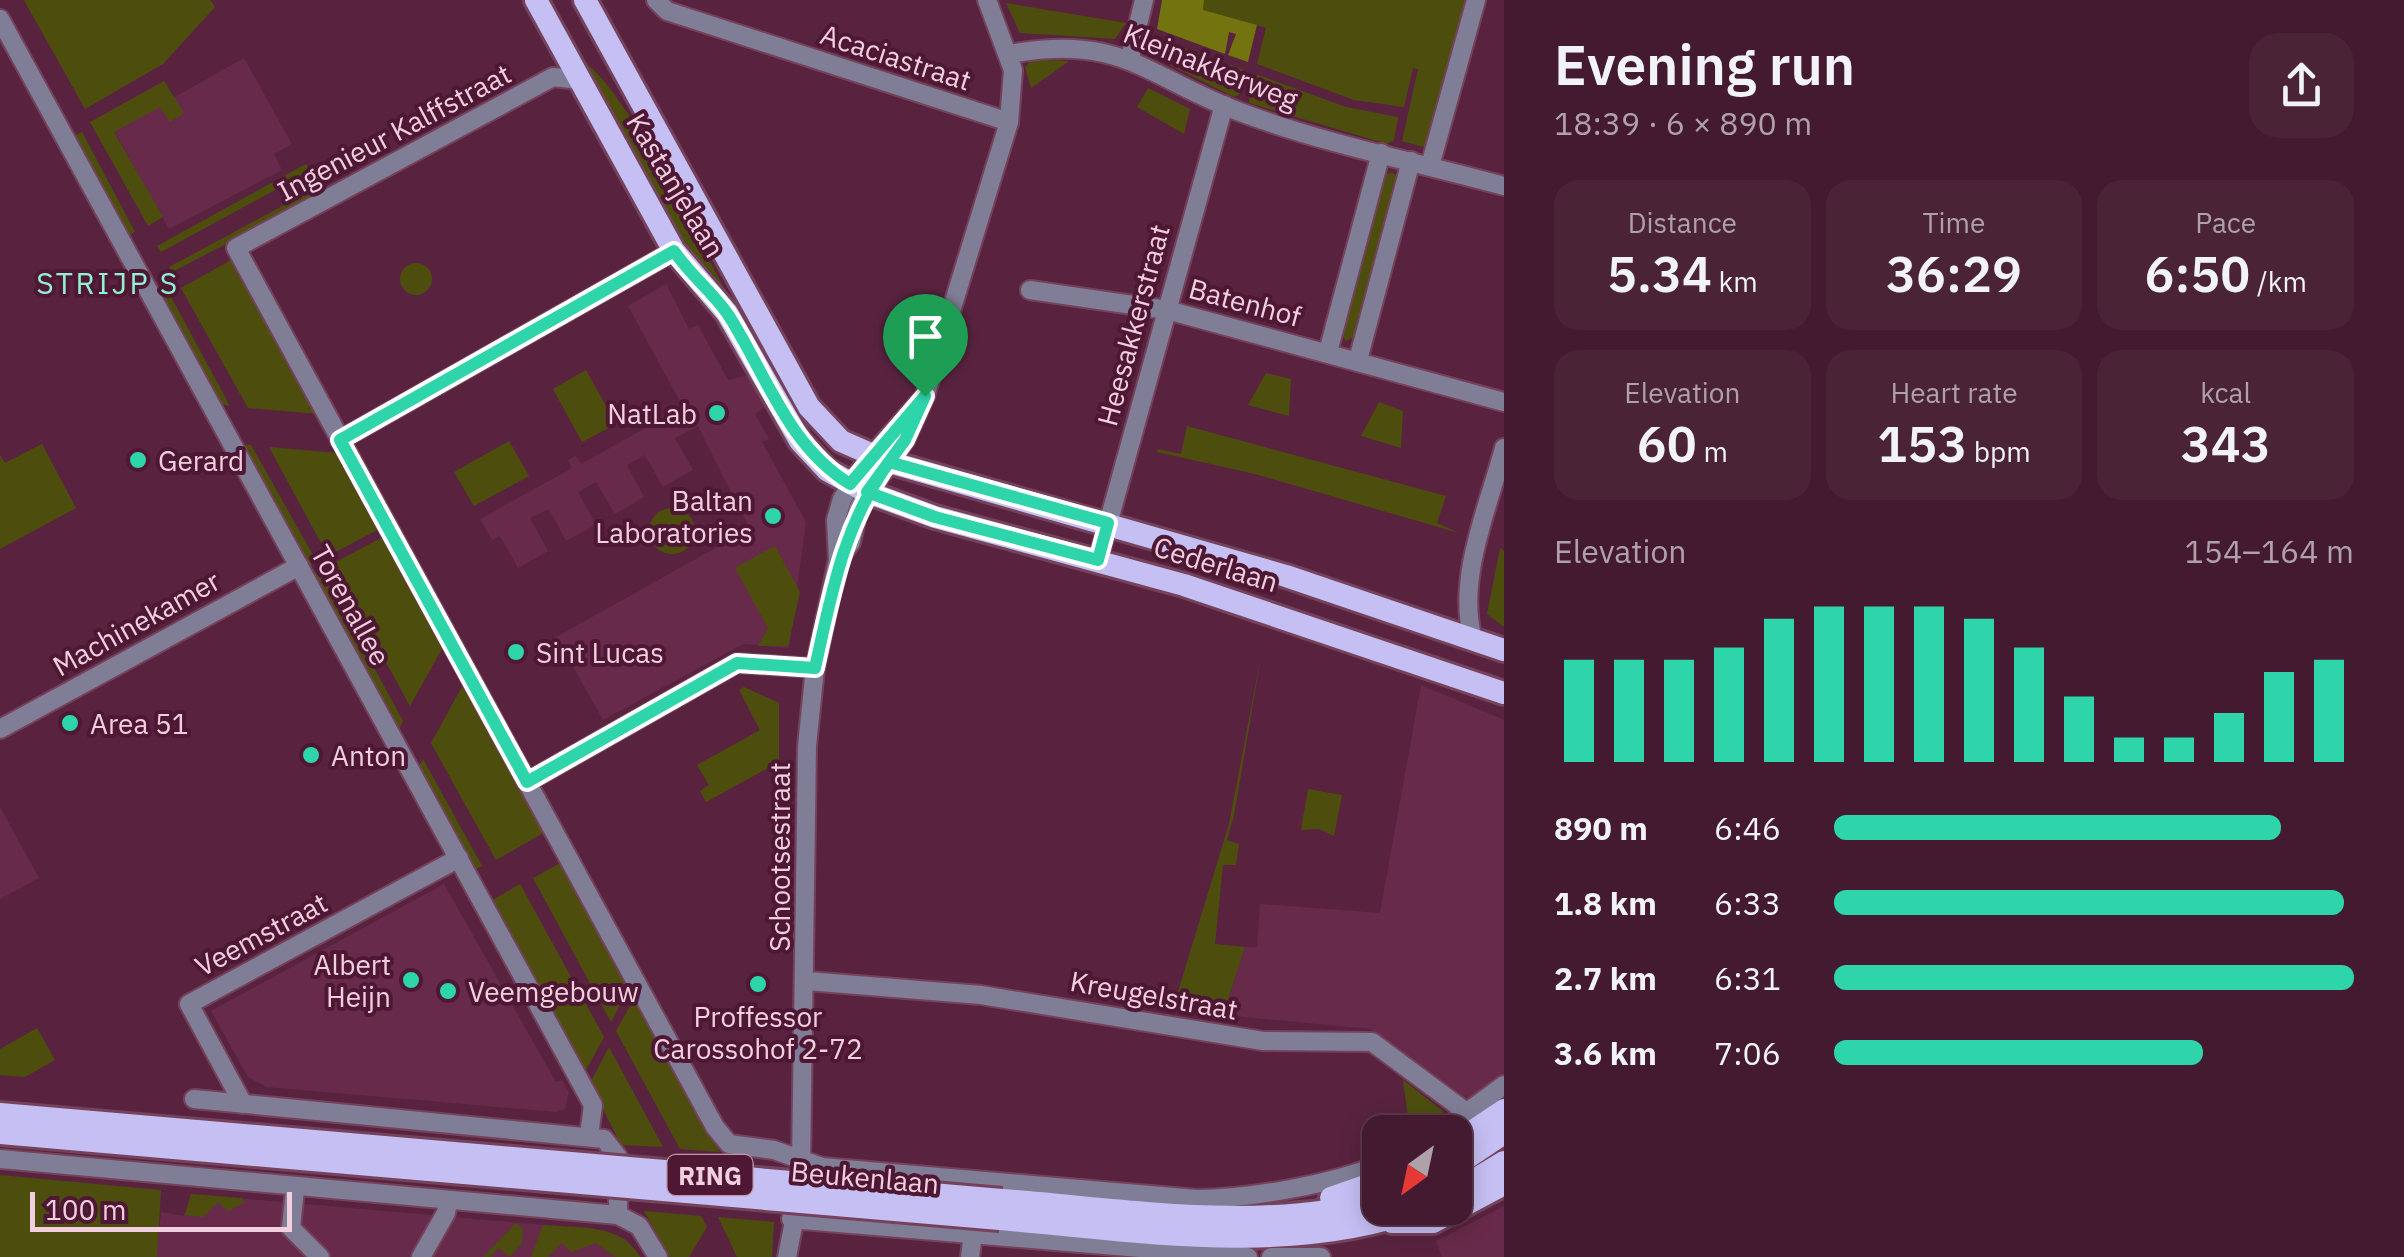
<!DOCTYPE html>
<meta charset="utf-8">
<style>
:root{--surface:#431a2f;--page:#4a2337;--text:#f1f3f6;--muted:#afa1aa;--line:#5b384b;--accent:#2ed4aa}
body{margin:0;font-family:"IBM Plex Sans",sans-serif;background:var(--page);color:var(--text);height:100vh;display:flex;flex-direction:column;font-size:38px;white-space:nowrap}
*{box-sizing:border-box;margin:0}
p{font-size:32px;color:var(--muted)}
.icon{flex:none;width:55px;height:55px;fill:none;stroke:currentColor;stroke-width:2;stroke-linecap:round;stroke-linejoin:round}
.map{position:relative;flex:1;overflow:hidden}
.sheet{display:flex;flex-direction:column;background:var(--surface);width:900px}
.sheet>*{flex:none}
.needle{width:65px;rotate:213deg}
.controls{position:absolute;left:1362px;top:1115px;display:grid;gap:20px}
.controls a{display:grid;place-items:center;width:110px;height:110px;border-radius:20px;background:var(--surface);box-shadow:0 5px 25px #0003,0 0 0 2px var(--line);font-size:50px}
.scale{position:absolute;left:30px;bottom:25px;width:262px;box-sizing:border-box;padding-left:10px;border:5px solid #f2cfde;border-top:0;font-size:28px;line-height:35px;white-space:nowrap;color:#f2cfde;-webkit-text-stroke:8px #4e1835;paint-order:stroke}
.pin{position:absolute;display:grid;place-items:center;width:85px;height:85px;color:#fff;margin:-102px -42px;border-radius:50% 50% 50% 0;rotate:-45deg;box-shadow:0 0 10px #0007}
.pin .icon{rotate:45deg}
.round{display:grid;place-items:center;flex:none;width:105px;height:105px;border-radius:30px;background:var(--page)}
.summary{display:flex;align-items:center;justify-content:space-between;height:170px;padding:0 50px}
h1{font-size:55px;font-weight:600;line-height:75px}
.figures{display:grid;grid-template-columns:repeat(3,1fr);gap:15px;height:170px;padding:10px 50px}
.figures div{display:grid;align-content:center;border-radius:25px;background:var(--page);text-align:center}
.figures b{font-size:50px;font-weight:600}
.figures small{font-size:28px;font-weight:400}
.figures p{font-size:28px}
.chart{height:280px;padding:20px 50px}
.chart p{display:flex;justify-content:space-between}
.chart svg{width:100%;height:180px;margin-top:10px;stroke:var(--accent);stroke-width:6}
ul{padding:0 50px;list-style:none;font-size:32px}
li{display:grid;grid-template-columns:160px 120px 1fr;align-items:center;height:75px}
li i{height:25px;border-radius:12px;background:var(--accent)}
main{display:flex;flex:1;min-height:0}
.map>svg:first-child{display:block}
</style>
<main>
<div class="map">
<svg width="1504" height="1257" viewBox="0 0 1504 1257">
<rect width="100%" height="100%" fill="#59233f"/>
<g fill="#682a4a">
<path d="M244,58l48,86 -18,10 8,16 -113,59 -55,-98z"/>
<path d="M666,284l23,45 9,-4 30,55 22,-5 17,30 -12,9 14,25 -7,3 44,80 -17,126 -46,-4 -140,76 -46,-82 -8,3 206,-115h-6l-10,-18 -41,-82 -23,12 18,32 -30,17 -18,-32 -18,10 17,32 -29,17 -19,-32 -18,10 18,32 -30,17 -17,-32 -19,9 18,33 -30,17 -18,-32 -8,4 -12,-21 92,-51 -4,-8 8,-4 5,8 102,-57 -55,-101z"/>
<path d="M1421,685l83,35v353l-33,28 -100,-72 -148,-14 22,-68h12l3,-43 120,9z"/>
<path d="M0,807l39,71 -39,21z"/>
<path d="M444,884l112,198 6,-2 7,12 -4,17 -9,3 -289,-25 -19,-10 -37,-66z"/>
<path d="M191,1194l411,36 24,9 14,18h-484l5,-45 23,4z"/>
<path d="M1504,1206v51h-62l-6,-16z"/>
</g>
<g fill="#4d4e0d">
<path d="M24,0h186l5,7 -52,57 -78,45z"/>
<path d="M1204,0h264l-41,148 -25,-7 16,-72 -5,-1 -9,39 -50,-7 -97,-36 9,-36 -64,-18z"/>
<path d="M1006,3l120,20 -11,16 -95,-6z"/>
<path d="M1155,37l89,33 -5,25 -5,2 -76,-38 -8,-13z"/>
<path d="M1032,59l36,2v1l-37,26 -6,-21z"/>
<path d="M581,60c45,26 123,192 152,245l-37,-32z"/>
<path d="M1258,75l88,32 52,10 -4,23 -7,4 -138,-41 4,-26z"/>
<path d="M164,81l20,32 -14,9 -10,-15 -46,25 49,85 -15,9 -58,-104z"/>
<path d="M1148,88l42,21 -6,25 -47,-27z"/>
<path d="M82,132l53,100 -8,4 -55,-99z"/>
<path d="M306,164l4,7 -149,81 -4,-6z"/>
<path d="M1392,172l6,5 -41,158 -11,6 -6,-8 41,-156z"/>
<path d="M318,187l-7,13 -139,72 -3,-5z"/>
<path d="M233,259l85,155 -70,-6 -67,-120z"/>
<circle cx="416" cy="279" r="16"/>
<path d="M170,295l60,111 -11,-2 -58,-105z"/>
<path d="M586,370l30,54 -34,18 -29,-53z"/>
<path d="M1266,373l25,6 -2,37 -41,-11z"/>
<path d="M1379,402l24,9 -2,37 -40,-12z"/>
<path d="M1187,426l259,70 -9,27 22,10 -204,-59 -98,-22 1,-3 23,5z"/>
<path d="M509,441l20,35 -55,30 -20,-34z"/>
<path d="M42,444l34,64 -76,41v-94l5,8z"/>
<path d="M241,445h10l66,117 -9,5z"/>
<path d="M269,447l69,6 41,76 -51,27z"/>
<circle cx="672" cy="531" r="23"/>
<path d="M383,537l60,110 -33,59 -78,-142z"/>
<path d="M775,546l25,46 -12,54h-30l10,-18 -33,-60z"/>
<path d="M1500,548l4,3v76l-17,-13z"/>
<path d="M321,570l82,151 -5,9 -86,-155z"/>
<path d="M1262,651l-28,164 -7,25 12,4 -3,21h-13l-8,79 30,3 -22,68 -50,-7 56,-184z"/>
<path d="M463,685l82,147 -49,28 -65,-117z"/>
<path d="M744,687l35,16v59l-73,40 -6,-11 9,-6 -12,-20 63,-35 -21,-40z"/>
<path d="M423,759l59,107 -8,4 -56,-102z"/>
<path d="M1308,789l34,6 -8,41 -15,-7 -18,1z"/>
<path d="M562,862l68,124 -19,36 -78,-144z"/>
<path d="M520,884l84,153 -19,35 -94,-171z"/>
<path d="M636,995l84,157 -40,-3 -64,-118z"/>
<path d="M37,1028l18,32 -30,17 -25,-2v-26z"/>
<path d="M609,1047l54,100 -42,-2 -31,-62z"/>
<path d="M1403,1080l40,31 1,6 -34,15z"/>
<path d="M0,1175l161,15 -4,67h-157z"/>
<path d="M191,1194l51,4 3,4 -17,9 -10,-9 -15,15 -18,-2z"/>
<path d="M644,1211l57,5 6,11 -18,30h-20z"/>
<path d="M718,1217l56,5 -2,35h-35z"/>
<path d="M516,1223l7,6 -1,14 -12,14 -11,-9 -9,9h-7z"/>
<path d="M543,1225c35,3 78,-2 97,32h-25l-19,-14 -25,9 -9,-9 -14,14h-17z"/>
</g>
<path fill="#737410" d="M1162,0h42l-1,10 54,15 -9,37 -20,-7 8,-21 -7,-2 -4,22 -68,-25z"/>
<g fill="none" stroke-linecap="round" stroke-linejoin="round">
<g stroke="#75425c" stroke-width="22">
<g id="minor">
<path d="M656,0l11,11 342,111"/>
<path d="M0,19l593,1086 -4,31"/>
<path d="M1010,54c111,-21 137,23 230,58 85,32 176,50 264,74"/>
<path d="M1130,58l14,-58"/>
<path d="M580,80l-27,-3 -317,171 479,879 14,17 45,6 48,17 375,32c50,0 138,-15 183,-35"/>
<path d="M1430,166l46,-166"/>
<path d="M1030,290l137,20 337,92"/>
<path d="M1328,352l53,-199"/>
<path d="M1358,360l53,-199"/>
<path d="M340,440l334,-189"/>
<path d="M838,560l13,-18 8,-35 46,-67 20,-44 84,-274 4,-52 -26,-70"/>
<path d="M1098,560l126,-455"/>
<path d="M1473,639c-17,-60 16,-134 31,-191"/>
<path d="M0,729l299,-163"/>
<path d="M527,782l210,-119 78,5"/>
<path d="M807,981l174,14 282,46 109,1 97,72"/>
<path d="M194,1099l410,40 14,18v58"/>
<path d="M243,1104l-54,-100 270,-146"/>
<path d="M1440,1132l64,-47"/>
<path d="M0,1159l618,56 21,11 19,31"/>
<path d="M801,1166l6,-420 8,-78 23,-108 -2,-40 6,-21 23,-36 60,-67"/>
<path d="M295,1189l-4,39 29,29"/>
<path d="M791,1219l457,38"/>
<path d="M421,1257l25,-44 2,-12"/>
<path d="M787,1257l13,-66"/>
<path d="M970,1257l3,-23"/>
<path d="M1271,1257h50"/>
</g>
</g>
<g stroke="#75425c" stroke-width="28">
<g id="major">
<path d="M536,0l138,251 53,62 73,128 27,29 40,22 68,25 249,68 320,108"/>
<path d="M585,0l224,407 32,34 48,21 397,114 218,74"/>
<path d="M0,1114l419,36"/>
<path d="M0,1133l417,36"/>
<path d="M1455,1143l49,-33"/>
<path d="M1455,1166l49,-33"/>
<path d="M1455,1192l49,-30"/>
<path d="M1331,1198l49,-17"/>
<path d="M1002,1200c123,9 257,33 378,0"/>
<path d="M1000,1219c138,12 291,38 423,-11"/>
<path d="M1392,1222h41l71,-38"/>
</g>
</g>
<use href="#minor" stroke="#807d97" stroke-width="18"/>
<use href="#major" stroke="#c6bff4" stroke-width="22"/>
<g stroke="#75425c" stroke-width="28" stroke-linecap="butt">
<g id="major-bridge">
<path d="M419,1150l583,50"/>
<path d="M417,1169l583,50"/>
</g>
</g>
<use href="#major-bridge" stroke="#c6bff4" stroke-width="22"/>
</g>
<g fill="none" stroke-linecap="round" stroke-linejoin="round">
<g stroke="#fff" stroke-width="20">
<path id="route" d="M925,396l-75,88c-62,-38 -83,-108 -121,-168 -15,-23 -39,-41 -55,-65l-334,189 187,342 210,-119 78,5c17,-76 28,-142 74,-206l219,61 -10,37 -163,-43 -68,-25 38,-52 20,-44"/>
</g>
<use href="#route" stroke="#2ed4aa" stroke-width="12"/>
</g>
<g fill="#2ed4aa" stroke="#4e1835" stroke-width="4">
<circle cx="717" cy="413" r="10"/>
<circle cx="138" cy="460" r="10"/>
<circle cx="773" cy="516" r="10"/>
<circle cx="516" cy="652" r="10"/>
<circle cx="70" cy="723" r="10"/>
<circle cx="311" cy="755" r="10"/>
<circle cx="411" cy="980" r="10"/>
<circle cx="758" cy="984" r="10"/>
<circle cx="448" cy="991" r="10"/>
</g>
<g text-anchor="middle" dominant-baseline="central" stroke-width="8" stroke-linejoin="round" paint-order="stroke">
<rect fill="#4e1835" stroke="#c198ab" stroke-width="2.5" x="667.5" y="1155" width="85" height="40" rx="8"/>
<g font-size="25" font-weight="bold" fill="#f2cfde">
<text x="710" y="1175">RING</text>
</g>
<g font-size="28" fill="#f2cfde" stroke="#4e1835">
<text transform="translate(896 57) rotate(18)">Acaciastraat</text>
<text transform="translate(1211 66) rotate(22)">Kleinakkerweg</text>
<text transform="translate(394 132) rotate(-28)">Ingenieur Kalffstraat</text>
<text transform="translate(676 185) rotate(59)">Kastanjelaan</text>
<text transform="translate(1245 302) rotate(15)">Batenhof</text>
<text transform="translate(1133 325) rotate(-75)">Heesakkerstraat</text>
<text transform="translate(1216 564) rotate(17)">Cederlaan</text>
<text transform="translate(351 605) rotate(61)">Torenallee</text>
<text transform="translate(136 623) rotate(-29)">Machinekamer</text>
<text transform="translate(779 857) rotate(-90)">Schootsestraat</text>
<text transform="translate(261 934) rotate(-28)">Veemstraat</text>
<text transform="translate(1154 995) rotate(10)">Kreugelstraat</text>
<text transform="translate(865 1177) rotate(5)">Beukenlaan</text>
</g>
<g font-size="28" fill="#f2cfde" stroke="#4e1835" text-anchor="start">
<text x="697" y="413" text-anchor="end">NatLab</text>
<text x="158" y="460">Gerard</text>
<text x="753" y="500" text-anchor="end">Baltan<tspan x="753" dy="32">Laboratories</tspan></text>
<text x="536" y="652">Sint Lucas</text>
<text x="90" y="723">Area 51</text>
<text x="331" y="755">Anton</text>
<text x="391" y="964" text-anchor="end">Albert<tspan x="391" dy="32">Heijn</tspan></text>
<text x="468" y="991">Veemgebouw</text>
<text x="758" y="1016" text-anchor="middle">Proffessor<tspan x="758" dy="32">Carossohof 2-72</tspan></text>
</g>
<g font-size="30" letter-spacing="2.5" fill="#93f0d1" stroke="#4e1835">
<text x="108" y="282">STRIJP S</text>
</g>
</g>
</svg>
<div class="controls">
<a><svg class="needle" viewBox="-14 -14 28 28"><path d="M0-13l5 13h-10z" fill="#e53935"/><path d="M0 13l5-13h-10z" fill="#afa1aa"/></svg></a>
</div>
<div class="scale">100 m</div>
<div class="pin" style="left:925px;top:396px;background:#1e9e55"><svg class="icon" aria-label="arrive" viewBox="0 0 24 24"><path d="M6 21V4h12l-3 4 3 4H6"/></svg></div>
</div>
<section class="sheet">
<div class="summary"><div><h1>Evening run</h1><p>18:39 · 6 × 890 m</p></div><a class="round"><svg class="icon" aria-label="share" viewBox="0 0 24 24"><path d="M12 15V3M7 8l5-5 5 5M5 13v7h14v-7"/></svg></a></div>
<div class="figures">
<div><p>Distance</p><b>5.34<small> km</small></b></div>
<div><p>Time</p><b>36:29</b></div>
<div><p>Pace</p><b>6:50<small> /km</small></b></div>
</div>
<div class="figures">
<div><p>Elevation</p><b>60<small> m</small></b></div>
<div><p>Heart rate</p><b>153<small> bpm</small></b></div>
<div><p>kcal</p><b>343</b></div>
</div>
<div class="chart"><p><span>Elevation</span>154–164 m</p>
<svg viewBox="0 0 160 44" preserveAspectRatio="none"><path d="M5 44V19M15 44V19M25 44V19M35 44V16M45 44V9M55 44V6M65 44V6M75 44V6M85 44V9M95 44V16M105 44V28M115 44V38M125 44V38M135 44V32M145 44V22M155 44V19"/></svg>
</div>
<ul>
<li><b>890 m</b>6:46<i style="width:86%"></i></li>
<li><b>1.8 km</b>6:33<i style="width:98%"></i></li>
<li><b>2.7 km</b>6:31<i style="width:100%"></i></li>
<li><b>3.6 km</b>7:06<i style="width:71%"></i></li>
</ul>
</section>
</main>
